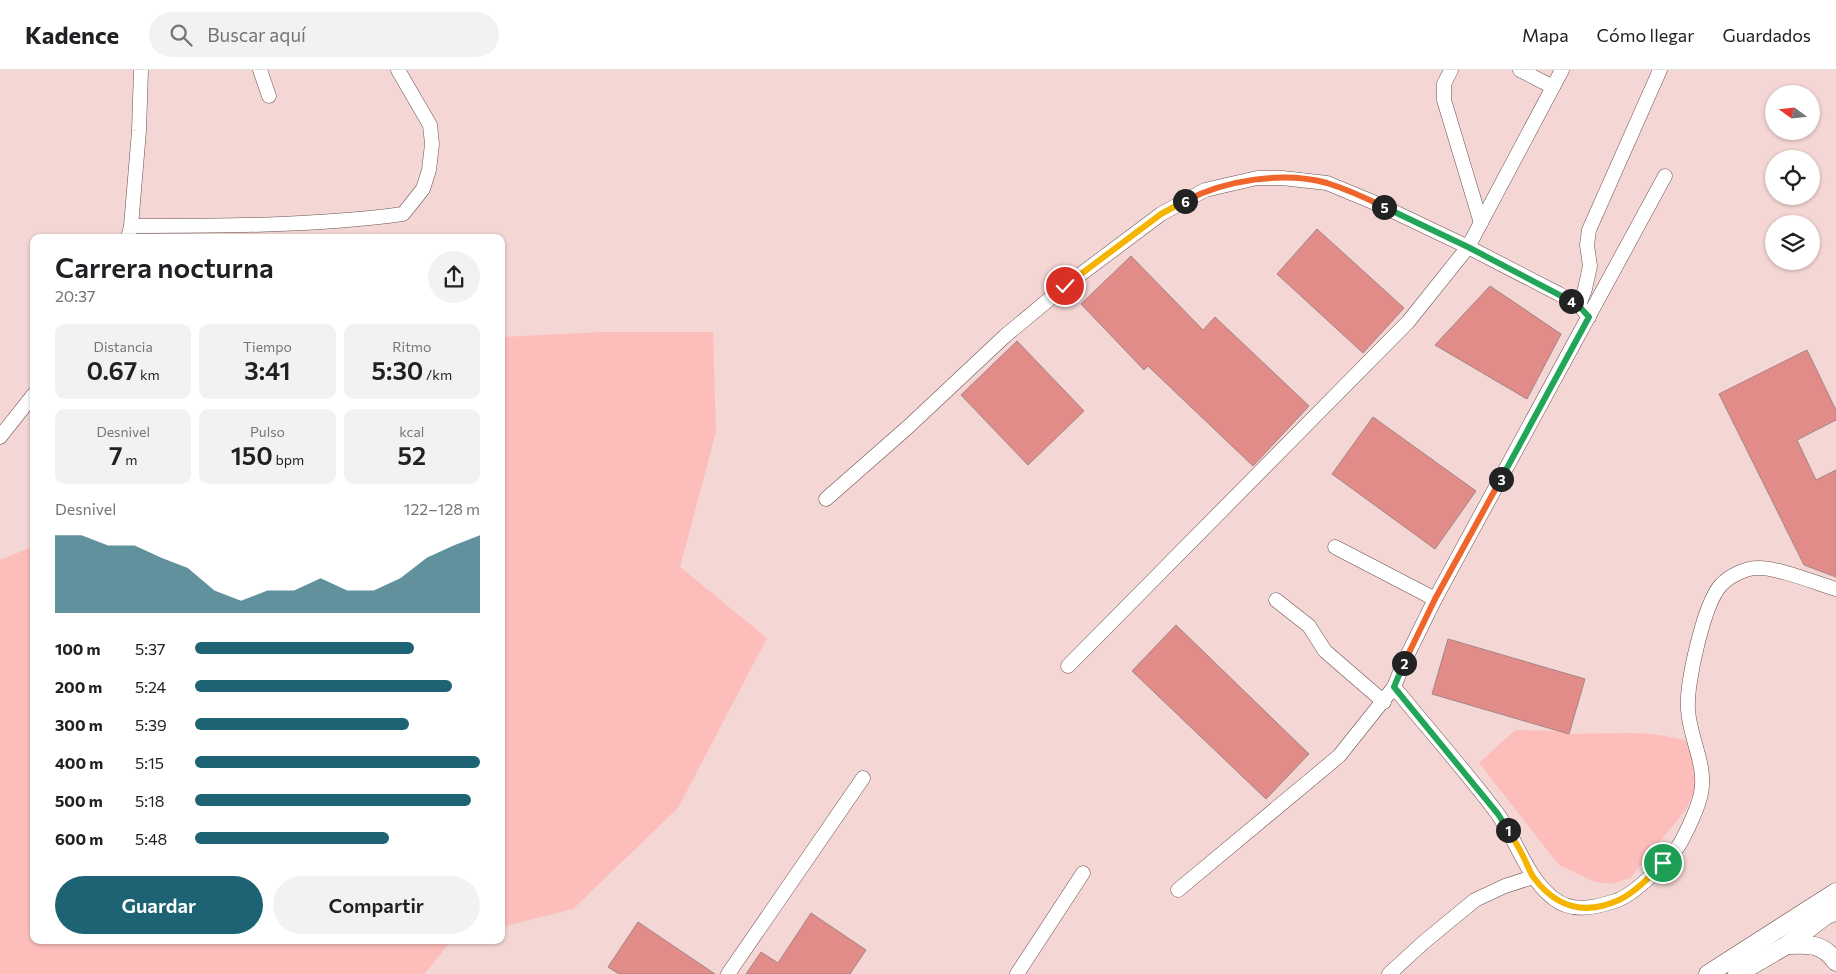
<!DOCTYPE html>
<html lang="es">
<meta charset="utf-8">
<style>
:root{--surface:#fff;--page:#f2f2f2;--text:#202124;--muted:#757577;--line:#e0e0e0;--accent:#1e6374}
body{margin:0;font-family:Commissioner,sans-serif;background:var(--page);color:var(--text);height:100vh;display:flex;flex-direction:column;font-size:19px;white-space:nowrap}
*{box-sizing:border-box;margin:0}
p{font-size:16px;color:var(--muted)}
.icon{flex:none;width:28px;height:28px;fill:none;stroke:currentColor;stroke-width:2;stroke-linecap:round;stroke-linejoin:round}
.map{position:relative;flex:1;overflow:hidden}
.side{position:absolute;left:30px;top:164px;width:475px;height:710px;display:flex;flex-direction:column;background:var(--surface);border-radius:10px;box-shadow:0 1px 4px #0004}
.side>*{flex:none}
.needle{width:32px;rotate:285deg}
.fabs{position:absolute;left:1765px;top:15px;display:grid;gap:10px}
.fabs a{display:grid;place-items:center;width:55px;height:55px;border-radius:50%;background:var(--surface);box-shadow:0 1px 4px #0004;font-size:25px}
.pin{position:absolute;display:grid;place-items:center;width:42px;height:42px;color:#fff;margin:-21px;border:2px solid #fff;border-radius:50%;box-shadow:0 1px 5px #0007}
.km{position:absolute;width:25px;height:25px;margin:-12px;border-radius:50%;background:#222;color:#fff;font-size:14px;line-height:25px;text-align:center}
.round{display:grid;place-items:center;flex:none;width:52px;height:52px;border-radius:26px;background:var(--page)}
.overview{display:flex;align-items:center;justify-content:space-between;height:85px;padding:0 25px}
h1{font-size:28px;font-weight:600;line-height:38px}
.stats{display:grid;grid-template-columns:repeat(3,1fr);gap:8px;height:85px;padding:5px 25px}
.stats div{display:grid;align-content:center;border-radius:10px;background:var(--page);text-align:center}
.stats b{font-size:25px;font-weight:600}
.stats small{font-size:14px;font-weight:400}
.stats p{font-size:14px}
.chart{height:140px;padding:10px 25px}
.chart p{display:flex;justify-content:space-between}
.chart svg{width:100%;height:90px;margin-top:5px;fill:var(--accent);opacity:.7}
.action{display:flex;gap:10px;margin-top:auto;padding:10px 25px}
.action a{flex:1;height:58px;border-radius:30px;background:var(--accent);color:#fff;font-size:20px;font-weight:600;line-height:58px;text-align:center}
.action a+a{background:var(--page);color:var(--text)}
ul{padding:0 25px;list-style:none;font-size:16px}
li{display:grid;grid-template-columns:80px 60px 1fr;align-items:center;height:38px}
li i{height:12px;border-radius:6px;background:var(--accent)}
header{display:flex;align-items:center;gap:30px;box-sizing:border-box;height:70px;padding:0 25px;background:var(--surface);border-bottom:1px solid var(--line)}
header strong{font-size:24px}
nav{display:flex;gap:28px;margin-inline-start:auto;font-size:18px}
.search{width:350px;height:45px;background:var(--page);display:flex;align-items:center;gap:12px;box-sizing:border-box;padding:0 18px;border-radius:28px;color:var(--muted);font-size:19px}
.map>svg:first-child{display:block}
</style>
<header>
<strong>Kadence</strong>
<div class="search"><svg class="icon" aria-label="search" viewBox="0 0 24 24"><circle cx="10" cy="10" r="6"/><path d="M15 15l6 6"/></svg>Buscar aquí</div>
<nav><a>Mapa</a><a>Cómo llegar</a><a>Guardados</a></nav>
</header>
<div class="map">
<svg width="1836" height="904" viewBox="0 0 1836 904">
<rect width="100%" height="100%" fill="#f4d6d4"/>
<g fill="#fdbebb">
<path d="M602,262h111l3,100 -36,135 87,71 -89,170 -105,101 -72,18v-590z"/>
<path d="M34,476v394h418l-28,34h-424v-414z"/>
<path d="M1515,660l47,1 7,3c38,0 80,-5 117,7l14,41 -15,29 -55,67 -18,6 -17,-2 -36,-17 -80,-102z"/>
</g>
<g fill="#e28c8a" stroke="#a28685">
<path d="M1317,159l87,79 -41,45 -86,-79z"/>
<path d="M1131,186l72,74 12,-13 94,89 -56,60 -105,-100 -4,4 -63,-66z"/>
<path d="M1490,216l71,48 -34,65 -92,-54z"/>
<path d="M1017,271l67,70 -56,54 -67,-70z"/>
<path d="M1807,280l29,60v10l-39,20 19,40 20,-10v107l-32,-12 -85,-171z"/>
<path d="M1373,347l103,74 -41,58 -103,-75z"/>
<path d="M1176,555l133,129 -43,45 -134,-128z"/>
<path d="M1448,569l137,40 -16,55 -137,-40z"/>
<path d="M811,843l55,37 -16,24h-104l15,-22 17,11z"/>
<path d="M638,852l77,52h-96l-11,-7z"/>
</g>
<g fill="none" stroke-linecap="round" stroke-linejoin="round">
<g stroke="#6c5251" stroke-width="15">
<g id="minor">
<path d="M260,0l9,26"/>
<path d="M1451,0l-7,14v16l37,123"/>
<path d="M1520,0l33,17"/>
<path d="M131,156c91,0 182,0 272,-12l20,-25 6,-19 3,-26 -2,-19 -32,-55"/>
<path d="M128,168l3,-12 8,-95 2,-61"/>
<path d="M1579,235l6,-16 5,-23 -3,-21 2,-15 71,-160"/>
<path d="M0,367l34,-43"/>
<path d="M826,429l82,-72 97,-91 60,-50 96,-72 44,-24 52,-12h25l45,5 53,22 88,42 91,47 20,11 10,12"/>
<path d="M1335,477l100,52"/>
<path d="M1276,530l33,26 16,25 59,51"/>
<path d="M1068,596l340,-344 60,-75 94,-177"/>
<path d="M1394,617c34,42 71,83 103,126 20,27 29,64 56,85 18,15 41,10 62,3 18,-5 60,-45 68,-63 6,-11 16,-33 18,-45 6,-28 -12,-56 -13,-84 -2,-25 16,-106 33,-124 8,-9 25,-17 36,-17 20,-1 59,15 79,21"/>
<path d="M1178,820l161,-134 55,-69 10,-25 31,-63 230,-423"/>
<path d="M728,904l135,-196"/>
<path d="M1017,904l66,-101"/>
<path d="M1389,904l35,-32 51,-42 30,-14 28,-9"/>
</g>
</g>
<g stroke="#6c5251" stroke-width="19">
<g id="major">
<path d="M1788,875c20,-1 35,-2 48,17"/>
<path d="M1708,904l128,-82"/>
<path d="M1737,904l50,-29 38,-29 11,-5"/>
</g>
</g>
<use href="#minor" stroke="#fff" stroke-width="14"/>
<use href="#major" stroke="#fff" stroke-width="18"/>
</g>
<g fill="none" stroke-linecap="round" stroke-linejoin="round">
<g stroke="#fff" stroke-width="10">
<path id="split-1" d="M1508,760c5,8 10,16 14,24 4,7 7,17 12,24 22,29 50,38 85,22 17,-8 31,-24 44,-37"/>
</g>
<g stroke="#fff" stroke-width="10">
<path id="split-2" d="M1404,593l-10,24 104,127 10,16"/>
</g>
<g stroke="#fff" stroke-width="10">
<path id="split-3" d="M1404,593l31,-64 66,-120"/>
</g>
<g stroke="#fff" stroke-width="10">
<path id="split-4" d="M1501,409l88,-162 -11,-12 -7,-4"/>
</g>
<g stroke="#fff" stroke-width="10">
<path id="split-5" d="M1384,137l84,40 103,54"/>
</g>
<g stroke="#fff" stroke-width="10">
<path id="split-6" d="M1185,131c40,-21 98,-30 142,-18 19,6 39,15 57,24"/>
</g>
<g stroke="#fff" stroke-width="10">
<path id="split-7" d="M1065,216l96,-72 24,-13"/>
</g>
<use href="#split-1" stroke="#f5b400" stroke-width="6"/>
<use href="#split-2" stroke="#22a559" stroke-width="6"/>
<use href="#split-3" stroke="#f0652b" stroke-width="6"/>
<use href="#split-4" stroke="#22a559" stroke-width="6"/>
<use href="#split-5" stroke="#22a559" stroke-width="6"/>
<use href="#split-6" stroke="#f0652b" stroke-width="6"/>
<use href="#split-7" stroke="#f5b400" stroke-width="6"/>
</g>
</svg>
<div class="fabs">
<a><svg class="needle" viewBox="-14 -14 28 28"><path d="M0-13l5 13h-10z" fill="#e53935"/><path d="M0 13l5-13h-10z" fill="#757577"/></svg></a>
<a><svg class="icon" aria-label="locate" viewBox="0 0 24 24"><circle cx="12" cy="12" r="6"/><path d="M12 2v4M12 18v4M2 12h4M18 12h4"/></svg></a>
<a><svg class="icon" aria-label="layers" viewBox="0 0 24 24"><path d="M12 4l9 5-9 5-9-5zM3 14l9 5 9-5"/></svg></a>
</div>
<div class="pin" style="left:1663px;top:793px;background:#1e9e55"><svg class="icon" aria-label="arrive" viewBox="0 0 24 24"><path d="M6 21V4h12l-3 4 3 4H6"/></svg></div>
<div class="pin" style="left:1065px;top:216px;background:#d93025"><svg class="icon" aria-label="check" viewBox="0 0 24 24"><path d="M5 12l5 5 9-10"/></svg></div>
<b class="km" style="left:1508px;top:760px">1</b>
<b class="km" style="left:1404px;top:593px">2</b>
<b class="km" style="left:1501px;top:409px">3</b>
<b class="km" style="left:1571px;top:231px">4</b>
<b class="km" style="left:1384px;top:137px">5</b>
<b class="km" style="left:1185px;top:131px">6</b>
<section class="side">
<div class="overview"><div><h1>Carrera nocturna</h1><p>20:37</p></div><a class="round"><svg class="icon" aria-label="share" viewBox="0 0 24 24"><path d="M12 15V3M7 8l5-5 5 5M5 13v7h14v-7"/></svg></a></div>
<div class="stats">
<div><p>Distancia</p><b>0.67<small> km</small></b></div>
<div><p>Tiempo</p><b>3:41</b></div>
<div><p>Ritmo</p><b>5:30<small> /km</small></b></div>
</div>
<div class="stats">
<div><p>Desnivel</p><b>7<small> m</small></b></div>
<div><p>Pulso</p><b>150<small> bpm</small></b></div>
<div><p>kcal</p><b>52</b></div>
</div>
<div class="chart"><p><span>Desnivel</span>122–128 m</p>
<svg viewBox="0 0 160 44" preserveAspectRatio="none"><path d="M0 44V6L10 6L20 11L30 11L40 17L50 22L60 33L70 38L80 33L90 33L100 27L110 33L120 33L130 27L140 17L150 11L160 6V44z"/></svg>
</div>
<ul>
<li><b>100 m</b>5:37<i style="width:77%"></i></li>
<li><b>200 m</b>5:24<i style="width:90%"></i></li>
<li><b>300 m</b>5:39<i style="width:75%"></i></li>
<li><b>400 m</b>5:15<i style="width:100%"></i></li>
<li><b>500 m</b>5:18<i style="width:97%"></i></li>
<li><b>600 m</b>5:48<i style="width:68%"></i></li>
</ul>
<div class="action"><a>Guardar</a><a>Compartir</a></div>
</section>
</div>
